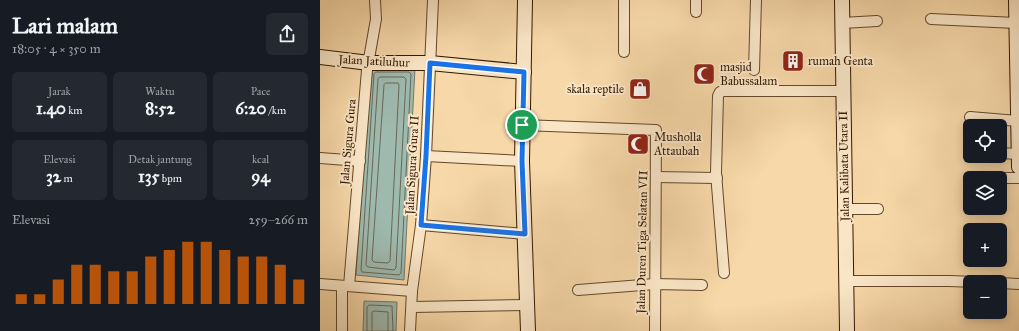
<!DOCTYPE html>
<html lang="id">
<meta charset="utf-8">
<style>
:root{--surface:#171b24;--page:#242831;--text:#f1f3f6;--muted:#9ea1a6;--accent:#b45309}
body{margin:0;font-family:"IM FELL Great Primer",serif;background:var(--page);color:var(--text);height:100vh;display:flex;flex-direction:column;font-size:15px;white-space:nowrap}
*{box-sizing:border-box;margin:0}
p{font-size:13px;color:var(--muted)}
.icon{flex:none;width:22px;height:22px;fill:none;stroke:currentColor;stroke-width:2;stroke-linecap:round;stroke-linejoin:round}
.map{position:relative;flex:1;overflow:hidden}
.side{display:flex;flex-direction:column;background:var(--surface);width:320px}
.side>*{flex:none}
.buttons{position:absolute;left:643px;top:119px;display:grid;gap:8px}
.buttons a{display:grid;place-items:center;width:44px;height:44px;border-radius:6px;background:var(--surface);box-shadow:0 2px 10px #0003;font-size:20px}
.pin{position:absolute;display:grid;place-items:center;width:34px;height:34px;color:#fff;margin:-17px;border:2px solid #fff;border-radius:50%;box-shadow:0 1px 4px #0007}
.round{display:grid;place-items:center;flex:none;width:42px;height:42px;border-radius:6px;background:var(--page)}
.headline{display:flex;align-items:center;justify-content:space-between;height:68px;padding:0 12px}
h1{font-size:22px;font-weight:800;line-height:30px}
.metrics{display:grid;grid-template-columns:repeat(3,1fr);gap:6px;height:68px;padding:4px 12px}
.metrics div{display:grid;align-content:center;border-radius:6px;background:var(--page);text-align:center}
.metrics b{font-size:17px;font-weight:800}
.metrics small{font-size:11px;font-weight:400}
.metrics p{font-size:11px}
.chart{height:112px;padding:8px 12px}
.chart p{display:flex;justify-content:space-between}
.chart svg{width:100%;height:72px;margin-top:4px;stroke:var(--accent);stroke-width:6}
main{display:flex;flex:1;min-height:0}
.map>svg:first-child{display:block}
</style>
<main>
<section class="side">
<div class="headline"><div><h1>Lari malam</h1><p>18:05 · 4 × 350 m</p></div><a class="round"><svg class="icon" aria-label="share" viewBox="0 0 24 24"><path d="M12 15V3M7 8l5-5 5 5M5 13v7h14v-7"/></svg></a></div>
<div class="metrics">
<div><p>Jarak</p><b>1.40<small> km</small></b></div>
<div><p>Waktu</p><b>8:52</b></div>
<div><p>Pace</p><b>6:20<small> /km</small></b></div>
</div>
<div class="metrics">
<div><p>Elevasi</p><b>32<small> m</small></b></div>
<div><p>Detak jantung</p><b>135<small> bpm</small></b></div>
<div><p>kcal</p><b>94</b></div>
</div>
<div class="chart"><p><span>Elevasi</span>259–266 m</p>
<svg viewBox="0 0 160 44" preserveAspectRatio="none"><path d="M5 44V38M15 44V38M25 44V29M35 44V20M45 44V20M55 44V24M65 44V24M75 44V15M85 44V11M95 44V6M105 44V6M115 44V11M125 44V15M135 44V15M145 44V20M155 44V29"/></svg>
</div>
</section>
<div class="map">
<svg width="699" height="331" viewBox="0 0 699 331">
<rect width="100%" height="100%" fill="#f7d8a9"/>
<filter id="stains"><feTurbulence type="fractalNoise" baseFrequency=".005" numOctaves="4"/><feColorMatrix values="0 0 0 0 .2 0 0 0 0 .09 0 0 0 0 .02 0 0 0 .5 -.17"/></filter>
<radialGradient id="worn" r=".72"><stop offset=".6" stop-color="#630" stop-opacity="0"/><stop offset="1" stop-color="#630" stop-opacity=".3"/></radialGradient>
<g fill="#9eb9ae" stroke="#737968">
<path d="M50,68h45l-11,212 -48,-5z"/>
<path d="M44,301l33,1 -1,29h-33z"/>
</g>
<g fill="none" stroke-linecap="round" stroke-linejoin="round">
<g stroke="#686857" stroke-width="1">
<path d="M56,72h33l2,2 -10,199 -2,2 -37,-3 -1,-2 13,-196z"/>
<path d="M60,77h24l2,2 -10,189 -2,2 -26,-3 -2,-2 12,-186z"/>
<path d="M66,83h12l1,2 -9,176 -2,2 -14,-1 -2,-2 12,-175z"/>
<path d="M47,331v-24l2,-2 23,1 1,25"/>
<path d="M52,331v-19l2,-1 14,1v19"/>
</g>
<g stroke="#63482a" stroke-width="12">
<g id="street">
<path d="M376,0v12"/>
<path d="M611,19l85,4"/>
<path d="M522,23l35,-2"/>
<path d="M304,52v-52"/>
<path d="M434,70l2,-70"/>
<path d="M650,117l48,4"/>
<path d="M202,125l134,5 -1,201"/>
<path d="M680,153l19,1"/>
<path d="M106,156l96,5"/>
<path d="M0,158l40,3"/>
<path d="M336,177l61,1"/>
<path d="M665,178h34"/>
<path d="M525,209h33"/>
<path d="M101,225l104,9"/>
<path d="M404,273l-8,-100 2,-77 2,-4 3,-1h120"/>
<path d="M527,281h102l27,1"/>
<path d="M680,283l19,1"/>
<path d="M0,284l92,7"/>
<path d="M22,286v45"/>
<path d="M29,286l18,-216 9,-51 -1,-19"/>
<path d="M258,290l77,-6 47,1"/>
<path d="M92,307l115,-2"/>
<path d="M90,331l2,-40 9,-66 5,-69 7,-156"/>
</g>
</g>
<g stroke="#321800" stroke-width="16">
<g id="secondary">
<path d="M205,0l-3,161 6,170"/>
<path d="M522,0l5,331"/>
<path d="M696,0l3,167"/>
<path d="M0,57l49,6h61l94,9"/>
</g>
</g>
<use href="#street" stroke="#fae6c7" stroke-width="10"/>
<use href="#secondary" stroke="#fae6c7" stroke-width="14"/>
</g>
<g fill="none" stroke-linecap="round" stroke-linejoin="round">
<g stroke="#fff" stroke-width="8">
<path id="route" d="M110,63l94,9 -2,89 3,73 -104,-9 5,-69z"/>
</g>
<use href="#route" stroke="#1a73e8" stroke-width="5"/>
</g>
<defs>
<g id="building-square" transform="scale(1.15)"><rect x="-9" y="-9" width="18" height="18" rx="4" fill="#8f2418" stroke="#fae6c7"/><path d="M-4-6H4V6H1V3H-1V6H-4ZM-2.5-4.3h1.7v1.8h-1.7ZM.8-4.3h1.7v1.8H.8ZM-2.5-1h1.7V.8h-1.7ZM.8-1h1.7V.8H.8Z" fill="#fff"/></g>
<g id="mosque-square" transform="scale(1.15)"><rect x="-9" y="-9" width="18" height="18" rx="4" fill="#8f2418" stroke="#fae6c7"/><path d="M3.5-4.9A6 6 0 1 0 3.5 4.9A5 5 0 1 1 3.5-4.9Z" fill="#fff"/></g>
<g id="shop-square" transform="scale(1.15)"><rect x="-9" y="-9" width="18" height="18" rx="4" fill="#8f2418" stroke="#fae6c7"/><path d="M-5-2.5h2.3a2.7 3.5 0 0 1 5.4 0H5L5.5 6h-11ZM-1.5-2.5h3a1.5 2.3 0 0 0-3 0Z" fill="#fff"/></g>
</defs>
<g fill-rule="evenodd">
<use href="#building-square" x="473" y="61"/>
<use href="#mosque-square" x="384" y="74"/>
<use href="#shop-square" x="320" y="89"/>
<use href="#mosque-square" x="318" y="144"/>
</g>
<g text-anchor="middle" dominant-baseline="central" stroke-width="4" stroke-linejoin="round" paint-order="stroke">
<g font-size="12" fill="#321800" stroke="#fae6c7">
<text transform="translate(54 61) rotate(3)">Jalan Jatiluhur</text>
<text transform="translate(28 142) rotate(-85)">Jalan Sigura Gura</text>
<text transform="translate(92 165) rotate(-87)">Jalan Sigura Gura II</text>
<text transform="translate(524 166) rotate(-91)">Jalan Kalibata Utara II</text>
<text transform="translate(322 242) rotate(-89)">Jalan Duren Tiga Selatan VII</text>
</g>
<g font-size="12" fill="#321800" stroke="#fae6c7" text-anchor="start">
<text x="488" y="61">rumah Genta</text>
<text x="400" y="67">masjid<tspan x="400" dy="14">Babussalam</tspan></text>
<text x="304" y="89" text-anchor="end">skala reptile</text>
<text x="334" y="137">Musholla<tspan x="334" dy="14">Attaubah</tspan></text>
</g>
</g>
<rect width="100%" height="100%" filter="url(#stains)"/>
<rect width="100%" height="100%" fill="url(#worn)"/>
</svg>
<div class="buttons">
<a><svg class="icon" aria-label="locate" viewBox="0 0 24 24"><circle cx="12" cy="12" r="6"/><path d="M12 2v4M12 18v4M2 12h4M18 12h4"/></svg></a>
<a><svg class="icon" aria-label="layers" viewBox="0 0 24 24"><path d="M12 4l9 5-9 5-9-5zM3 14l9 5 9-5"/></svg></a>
<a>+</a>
<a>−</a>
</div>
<div class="pin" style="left:202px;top:125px;background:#1e9e55"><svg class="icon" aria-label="arrive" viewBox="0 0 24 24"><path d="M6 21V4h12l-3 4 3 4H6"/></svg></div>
</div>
</main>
